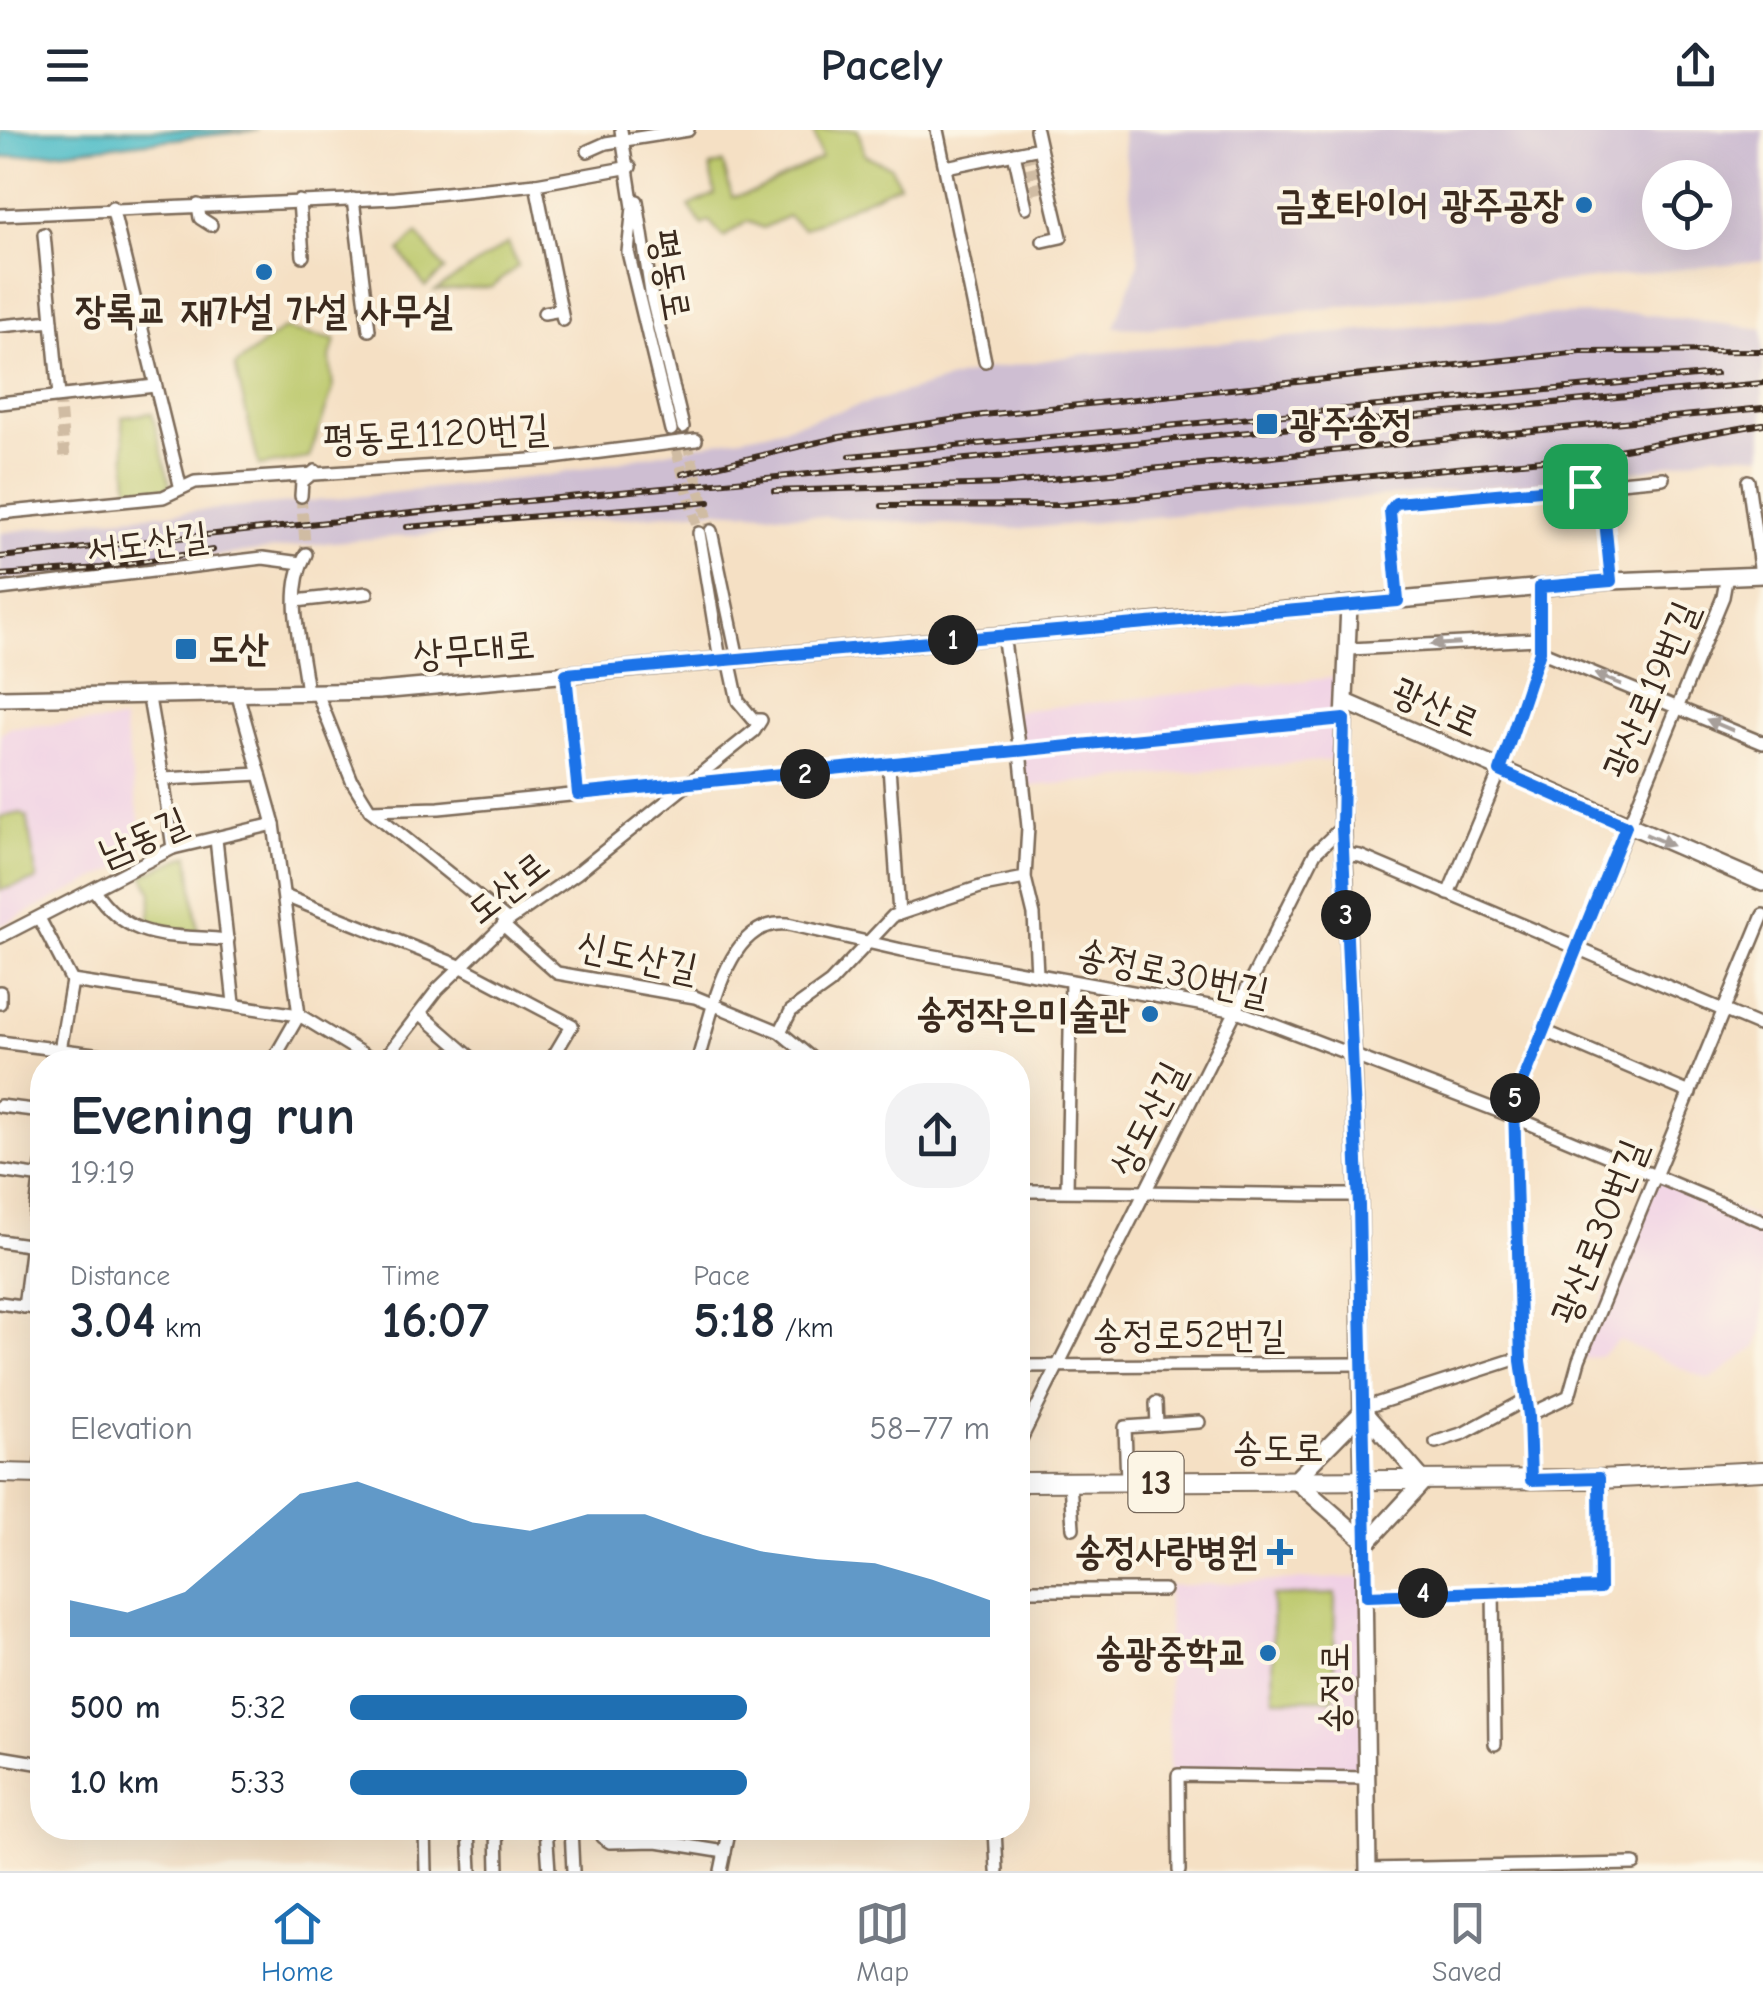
<!DOCTYPE html>
<meta charset="utf-8">
<style>
:root{--surface:#fff;--page:#f2f2f3;--text:#1f2937;--muted:#747a83;--line:#e0e1e3;--accent:#1f6fb2}
body{margin:0;font-family:"Comic Neue","Poor Story",sans-serif;background:var(--page);color:var(--text);height:100vh;display:flex;flex-direction:column;font-size:38px;white-space:nowrap}
*{box-sizing:border-box;margin:0}
p{font-size:32px;color:var(--muted)}
.icon{flex:none;width:55px;height:55px;fill:none;stroke:currentColor;stroke-width:2;stroke-linecap:round;stroke-linejoin:round}
.map{position:relative;flex:1;overflow:hidden}
.side{position:absolute;left:30px;top:920px;width:1000px;height:790px;display:flex;flex-direction:column;background:var(--surface);border-radius:40px;box-shadow:0 10px 40px #0002}
.side>*{flex:none}
.buttons{position:absolute;left:1642px;top:30px;display:grid;gap:20px}
.buttons a{display:grid;place-items:center;width:90px;height:90px;border-radius:50%;background:var(--surface);box-shadow:0 10px 40px #0002;font-size:50px}
.pin{position:absolute;display:grid;place-items:center;width:85px;height:85px;color:#fff;margin:-42px;border-radius:20px;box-shadow:0 5px 15px #0006}
.km{position:absolute;width:50px;height:50px;margin:-25px;border-radius:50%;background:#222;color:#fff;font-size:28px;line-height:50px;text-align:center}
.round{display:grid;place-items:center;flex:none;width:105px;height:105px;border-radius:40px;background:var(--page)}
.summary{display:flex;align-items:center;justify-content:space-between;height:170px;padding:0 40px}
h1{font-size:55px;font-weight:700;line-height:75px}
.stats{display:grid;grid-template-columns:repeat(3,1fr);gap:15px;height:170px;padding:10px 40px}
.stats div{display:grid;align-content:center}
.stats b{font-size:50px;font-weight:700}
.stats small{font-size:28px;font-weight:400}
.stats p{font-size:28px}
.chart{height:280px;padding:20px 40px}
.chart p{display:flex;justify-content:space-between}
.chart svg{width:100%;height:180px;margin-top:10px;fill:var(--accent);opacity:.7}
ul{padding:0 40px;list-style:none;font-size:32px}
li{display:grid;grid-template-columns:160px 120px 1fr;align-items:center;height:75px}
li i{height:25px;border-radius:12px;background:var(--accent)}
header{display:flex;justify-content:space-between;align-items:center;height:130px;padding:0 40px;background:var(--surface);font-size:45px;font-weight:700}
.dock{display:flex;justify-content:space-around;align-items:center;height:140px;border-top:2px solid var(--line);background:var(--surface);font-size:28px;color:var(--muted)}
.dock a{display:grid;justify-items:center;gap:5px}
.dock .on{color:var(--accent)}
.map>svg:first-child{display:block}
</style>
<header><svg class="icon" aria-label="menu" viewBox="0 0 24 24"><path d="M4 6h16M4 12h16M4 18h16"/></svg>Pacely<svg class="icon" aria-label="share" viewBox="0 0 24 24"><path d="M12 15V3M7 8l5-5 5 5M5 13v7h14v-7"/></svg></header>
<div class="map">
<svg width="1763" height="1741" viewBox="0 0 1763 1741">
<rect width="100%" height="100%" fill="#fcf5e5"/>
<filter id="ink" filterUnits="userSpaceOnUse"><feTurbulence type="fractalNoise" baseFrequency=".01" numOctaves="2"/><feDisplacementMap in="SourceGraphic" scale="20" xChannelSelector="R" yChannelSelector="G"/><feConvolveMatrix kernelMatrix="1 2 1 2 8 2 1 2 1" color-interpolation-filters="sRGB"/></filter>
<filter id="wash" filterUnits="userSpaceOnUse"><feTurbulence type="fractalNoise" baseFrequency=".0048" numOctaves="4" result="noise"/><feDisplacementMap in="SourceGraphic" scale="40" xChannelSelector="R" yChannelSelector="G"/><feGaussianBlur stdDeviation="2.25" result="paint"/><feColorMatrix in="noise" values="0 0 0 0 0 0 0 0 0 0 0 0 0 0 0 0 0 1.4 0 .05"/><feComposite in="paint" operator="in"/></filter>
<g filter="url(#wash)">
<rect width="100%" height="100%" fill="#f5e0c4"/>
<g fill="#f0d0e5">
<path d="M1340,547l-8,83 -312,27 -6,-76z"/>
<path d="M123,591l20,122 -3,14 -140,69v-192l12,-7z"/>
<path d="M1654,1045l109,46v106l-6,20 -48,33 -90,-40 -17,15 -23,5z"/>
<path d="M1366,1447l2,201 -199,-3 -1,-189z"/>
</g>
<g fill="#cebed2" fill-rule="evenodd">
<path d="M1122,0h641v130l-615,68 -34,-1 25,-64zM1660,48h55v54h-55z"/>
<path d="M1635,183l128,16v126l-45,-2 -75,17 -98,12 -525,47 -303,-19 -383,32 -334,39v-48l100,-14 226,-19 226,-25 214,-43 213,-61 105,-17 471,-39z"/>
</g>
<g fill="#bbc86a" stroke="#7b7944" stroke-width="2.5">
<path d="M813,0h45l7,25 26,12 8,17 -96,45 -15,-13 -25,12 -15,-7 -24,16 -15,-16 -7,4 -13,-19 26,-12 -5,-27 13,-4 9,34 22,-5 67,-34z"/>
<path d="M417,103l28,37 -20,17 -25,-36z"/>
<path d="M508,113l10,23 -26,21 -57,4z"/>
<path d="M283,199l52,11 -5,18 3,31 -24,69 -50,8 -24,-100z"/>
<path d="M152,283l18,71 -5,7 -36,2 -7,-76z"/>
<path d="M21,683l6,4 10,63 -37,10v-73z"/>
<path d="M189,725l9,77 -49,-4 3,-36 -9,-17z"/>
<path d="M1335,1464l-1,105h-60l-2,-103z"/>
</g>
<path fill="#50bdc8" stroke="#467473" stroke-width="2.5" d="M0,0h258l-258,28z"/>
</g>
<g filter="url(#ink)">
<g fill="none" stroke-linecap="round" stroke-linejoin="round">
<g stroke="#d0bca3" stroke-width="11" stroke-dasharray="11 5.5" stroke-linecap="butt">
<path d="M1027,21l12,48"/>
<path d="M59,266l6,62"/>
<path d="M683,297l28,104"/>
<path d="M672,304l27,99"/>
<path d="M301,366l5,58"/>
</g>
<g stroke="#7c6a58" stroke-width="16">
<g id="street">
<path d="M621,0l12,77 -5,45 43,178"/>
<path d="M937,0l48,231"/>
<path d="M1040,18l21,89 -18,4"/>
<path d="M588,21l18,-8 82,-13"/>
<path d="M1014,23l12,54"/>
<path d="M946,37l94,-19 -4,-18"/>
<path d="M536,54l27,136"/>
<path d="M353,69l16,131"/>
<path d="M299,71l4,55"/>
<path d="M637,71l15,98 31,128"/>
<path d="M198,75l2,13 11,7"/>
<path d="M112,77l68,278"/>
<path d="M0,85l395,-17 141,-14 94,-17"/>
<path d="M44,104l8,87"/>
<path d="M544,183l17,-3"/>
<path d="M0,196l52,-5 7,75"/>
<path d="M0,273l155,-17"/>
<path d="M1748,351l13,94"/>
<path d="M1598,356l5,7 8,88"/>
<path d="M301,366l1,-14 13,-11"/>
<path d="M0,383l163,-16 32,-15 350,-23 151,-19"/>
<path d="M711,401l27,128"/>
<path d="M699,403l21,127"/>
<path d="M306,424c-23,41 -3,95 1,140"/>
<path d="M0,459l263,-31 38,5"/>
<path d="M296,471l71,-8"/>
<path d="M1398,471l-8,-90 6,-8 267,-25"/>
<path d="M1351,519l187,-10"/>
<path d="M1540,521l223,92"/>
<path d="M566,544l12,120"/>
<path d="M317,563l35,88 18,29 138,111"/>
<path d="M238,566l36,128 25,191 -27,47"/>
<path d="M149,568l14,81 97,-5"/>
<path d="M889,636l10,148"/>
<path d="M163,649l10,69"/>
<path d="M370,680l69,-2 581,-57 -17,-116"/>
<path d="M216,709l18,164"/>
<path d="M1344,724l16,2 403,171"/>
<path d="M1025,748l9,37 3,59"/>
<path d="M94,760c37,54 75,44 134,50"/>
<path d="M1448,764l52,-123 40,-120v-64"/>
<path d="M285,766l175,70 112,59 -22,37"/>
<path d="M39,788l33,63"/>
<path d="M503,795l54,48 138,24 85,35 36,30"/>
<path d="M0,807l173,-89 101,-24"/>
<path d="M0,862v11"/>
<path d="M420,883l56,49"/>
<path d="M1542,900l148,63"/>
<path d="M780,902l11,-21 39,-28 63,-67 90,-30 42,-8 3,-51 -8,-76 323,-32"/>
<path d="M0,912l157,20"/>
<path d="M58,932l14,-81 227,34 77,47"/>
<path d="M382,932l56,-73 70,-68 69,-48 177,-142 7,-11h-7l-16,-19 -9,-42"/>
<path d="M697,932c15,-44 28,-145 91,-138l114,26 335,61 277,106 249,104"/>
<path d="M0,976l42,5"/>
<path d="M0,1041l42,6"/>
<path d="M1067,1060l4,-209"/>
<path d="M1018,1061c114,-1 227,4 341,4"/>
<path d="M0,1111l42,6"/>
<path d="M0,1173l42,6"/>
<path d="M24,1177l18,-143"/>
<path d="M1018,1236l344,-2"/>
<path d="M1156,1273l1,22"/>
<path d="M1363,1278l146,-47"/>
<path d="M1529,1285l40,-19 10,-36 184,-445"/>
<path d="M1436,1312l28,-9 63,-34"/>
<path d="M1018,1315l297,-592 27,-26"/>
<path d="M39,1344l3,-18"/>
<path d="M1531,1350l-2,-65 -8,-54 -7,-258 209,-506 4,-22"/>
<path d="M1070,1352l3,46"/>
<path d="M1127,1352l-2,-55 74,-5"/>
<path d="M1018,1367l1,-15"/>
<path d="M1493,1459l2,155"/>
<path d="M1018,1460h146"/>
<path d="M1367,1466l233,-8 -1,-109"/>
<path d="M0,1627l42,7"/>
<path d="M425,1698l1,43"/>
<path d="M469,1698l2,43"/>
<path d="M497,1698l1,43"/>
<path d="M546,1698l3,43"/>
<path d="M571,1698l2,43"/>
<path d="M598,1698l4,9 8,5 47,-1 68,11"/>
<path d="M995,1698l2,43"/>
<path d="M1368,1739l266,-5"/>
<path d="M721,1741l9,-43"/>
<path d="M1179,1741l-1,-96 190,3"/>
</g>
</g>
<g stroke="#7c6a58" stroke-width="20">
<g id="secondary">
<path d="M1349,475l-8,187 18,414 9,665"/>
<path d="M0,568l379,-7 1232,-110 152,-6"/>
<path d="M1346,572l417,181"/>
<path d="M1363,1281l61,70 -57,62 -72,-63z"/>
</g>
</g>
<g stroke="#7c6a58" stroke-width="22">
<g id="primary">
<path d="M0,1343l42,1"/>
<path d="M1018,1352l581,-3 164,-8"/>
</g>
</g>
<use href="#street" stroke="#fff" stroke-width="11"/>
<use href="#secondary" stroke="#fff" stroke-width="15"/>
<use href="#primary" stroke="#fff" stroke-width="18"/>
<g stroke="#3b2a1e" stroke-width="6">
<g id="rail">
<path d="M850,326l866,-82"/>
<path d="M682,344l158,-37 143,-22 598,-63 182,-1"/>
<path d="M774,361l227,-7 762,-76"/>
<path d="M882,376l180,-1 523,-49 178,-32"/>
<path d="M407,397l302,-25"/>
<path d="M0,427l506,-54 1257,-120"/>
<path d="M0,445l101,-7 112,-18"/>
</g>
</g>
<use href="#rail" stroke="#fcf5e5" stroke-width="2.5" stroke-dasharray="8" stroke-linecap="butt"/>
</g>
<defs><path id="oneway-solid" d="M-6-.8H1V-3.2L6.5 0L1 3.2V.8H-6Z" transform="scale(2.5)"/></defs>
<g fill="#a79f9a">
<use href="#oneway-solid" transform="translate(1445 514) rotate(177)"/>
<use href="#oneway-solid" transform="translate(1608 549) rotate(-158)"/>
<use href="#oneway-solid" transform="translate(1720 595) rotate(-157)"/>
<use href="#oneway-solid" transform="translate(1659 710) rotate(23)"/>
</g>
</g>
<g fill="none" stroke-linecap="round" stroke-linejoin="round" filter="url(#ink)">
<g stroke="#fff" stroke-width="20">
<path id="route" d="M1585,356h13l4,4 9,91 -71,6v64l-40,120 126,55 -112,278 7,257 8,55 2,64 68,-2 1,110 -233,8 -8,-390 -17,-379 2,-108 -766,75 -12,-120 832,-73 -8,-90 6,-8z"/>
</g>
<use href="#route" stroke="#1a73e8" stroke-width="12"/>
</g>
<g fill="#1f6fb2" stroke="#fcf5e5" stroke-width="4">
<circle cx="1584" cy="75" r="10"/>
<circle cx="264" cy="142" r="10"/>
<rect x="1255" y="282" width="24" height="24" rx="5"/>
<rect x="174" y="507" width="24" height="24" rx="5"/>
<circle cx="1150" cy="884" r="10"/>
<path d="M1275 1407h10v10h10v10h-10v10h-10v-10h-10v-10h10z"/>
<circle cx="1268" cy="1523" r="10"/>
</g>
<g text-anchor="middle" dominant-baseline="central" stroke-width="8" stroke-linejoin="round" paint-order="stroke">
<rect fill="#fcf5e5" stroke="#75675a" stroke-width="2.5" x="1128.5" y="1322" width="55" height="60" rx="8"/>
<g font-size="35" font-weight="bold" fill="#3b2a1e">
<text x="1156" y="1352">13</text>
</g>
<g font-size="38" font-weight="bold" fill="#3b2a1e" stroke="#fcf5e5" text-anchor="end">
<text x="1564" y="75">금호타이어 광주공장</text>
<text x="264" y="181" text-anchor="middle">장록교 재가설 가설 사무실</text>
<text x="1290" y="294" text-anchor="start">광주송정</text>
<text x="208" y="519" text-anchor="start">도산</text>
<text x="1130" y="884">송정작은미술관</text>
<text x="1258" y="1422">송정사랑병원</text>
<text x="1248" y="1523">송광중학교</text>
</g>
<g font-size="38" fill="#3b2a1e" stroke="#fcf5e5">
<text transform="translate(670 145) rotate(80)">평동로</text>
<text transform="translate(436 304) rotate(-3)">평동로1120번길</text>
<text transform="translate(147 413) rotate(-7)">서도산길</text>
<text transform="translate(474 520) rotate(-5)">상무대로</text>
<text transform="translate(1651 560) rotate(-67)">광산로19번길</text>
<text transform="translate(1436 577) rotate(24)">광산로</text>
<text transform="translate(143 707) rotate(-23)">남동길</text>
<text transform="translate(508 758) rotate(-38)">도산로</text>
<text transform="translate(637 827) rotate(12)">신도산길</text>
<text transform="translate(1173 843) rotate(12)">송정로30번길</text>
<text transform="translate(1148 989) rotate(-63)">상도산길</text>
<text transform="translate(1599 1102) rotate(-68)">광산로30번길</text>
<text x="1189" y="1205">송정로52번길</text>
<text x="1278" y="1318">송도로</text>
<text transform="translate(1335 1558) rotate(-90)">송정로</text>
</g>
</g>
</svg>
<div class="buttons">
<a><svg class="icon" aria-label="locate" viewBox="0 0 24 24"><circle cx="12" cy="12" r="6"/><path d="M12 2v4M12 18v4M2 12h4M18 12h4"/></svg></a>
</div>
<div class="pin" style="left:1585px;top:356px;background:#1e9e55"><svg class="icon" aria-label="arrive" viewBox="0 0 24 24"><path d="M6 21V4h12l-3 4 3 4H6"/></svg></div>
<b class="km" style="left:953px;top:510px">1</b>
<b class="km" style="left:805px;top:644px">2</b>
<b class="km" style="left:1346px;top:785px">3</b>
<b class="km" style="left:1423px;top:1463px">4</b>
<b class="km" style="left:1515px;top:968px">5</b>
<section class="side">
<div class="summary"><div><h1>Evening run</h1><p>19:19</p></div><a class="round"><svg class="icon" aria-label="share" viewBox="0 0 24 24"><path d="M12 15V3M7 8l5-5 5 5M5 13v7h14v-7"/></svg></a></div>
<div class="stats">
<div><p>Distance</p><b>3.04<small> km</small></b></div>
<div><p>Time</p><b>16:07</b></div>
<div><p>Pace</p><b>5:18<small> /km</small></b></div>
</div>
<div class="chart"><p><span>Elevation</span>58–77 m</p>
<svg viewBox="0 0 160 44" preserveAspectRatio="none"><path d="M0 44V35L10 38L20 33L30 21L40 9L50 6L60 11L70 16L80 18L90 14L100 14L110 19L120 23L130 25L140 26L150 30L160 35V44z"/></svg>
</div>
<ul>
<li><b>500 m</b>5:32<i style="width:62%"></i></li>
<li><b>1.0 km</b>5:33<i style="width:62%"></i></li>
</ul>
</section>
</div>
<nav class="dock">
<a class="on"><svg class="icon" aria-label="home" viewBox="0 0 24 24"><path d="M3 11l9-7 9 7M6 9v11h12V9"/></svg>Home</a>
<a><svg class="icon" aria-label="map" viewBox="0 0 24 24"><path d="M3 6l6-2 6 2 6-2v14l-6 2-6-2-6 2zM9 4v14M15 6v14"/></svg>Map</a>
<a><svg class="icon" aria-label="saved" viewBox="0 0 24 24"><path d="M7 4h10v16l-5-4-5 4z"/></svg>Saved</a>
</nav>
